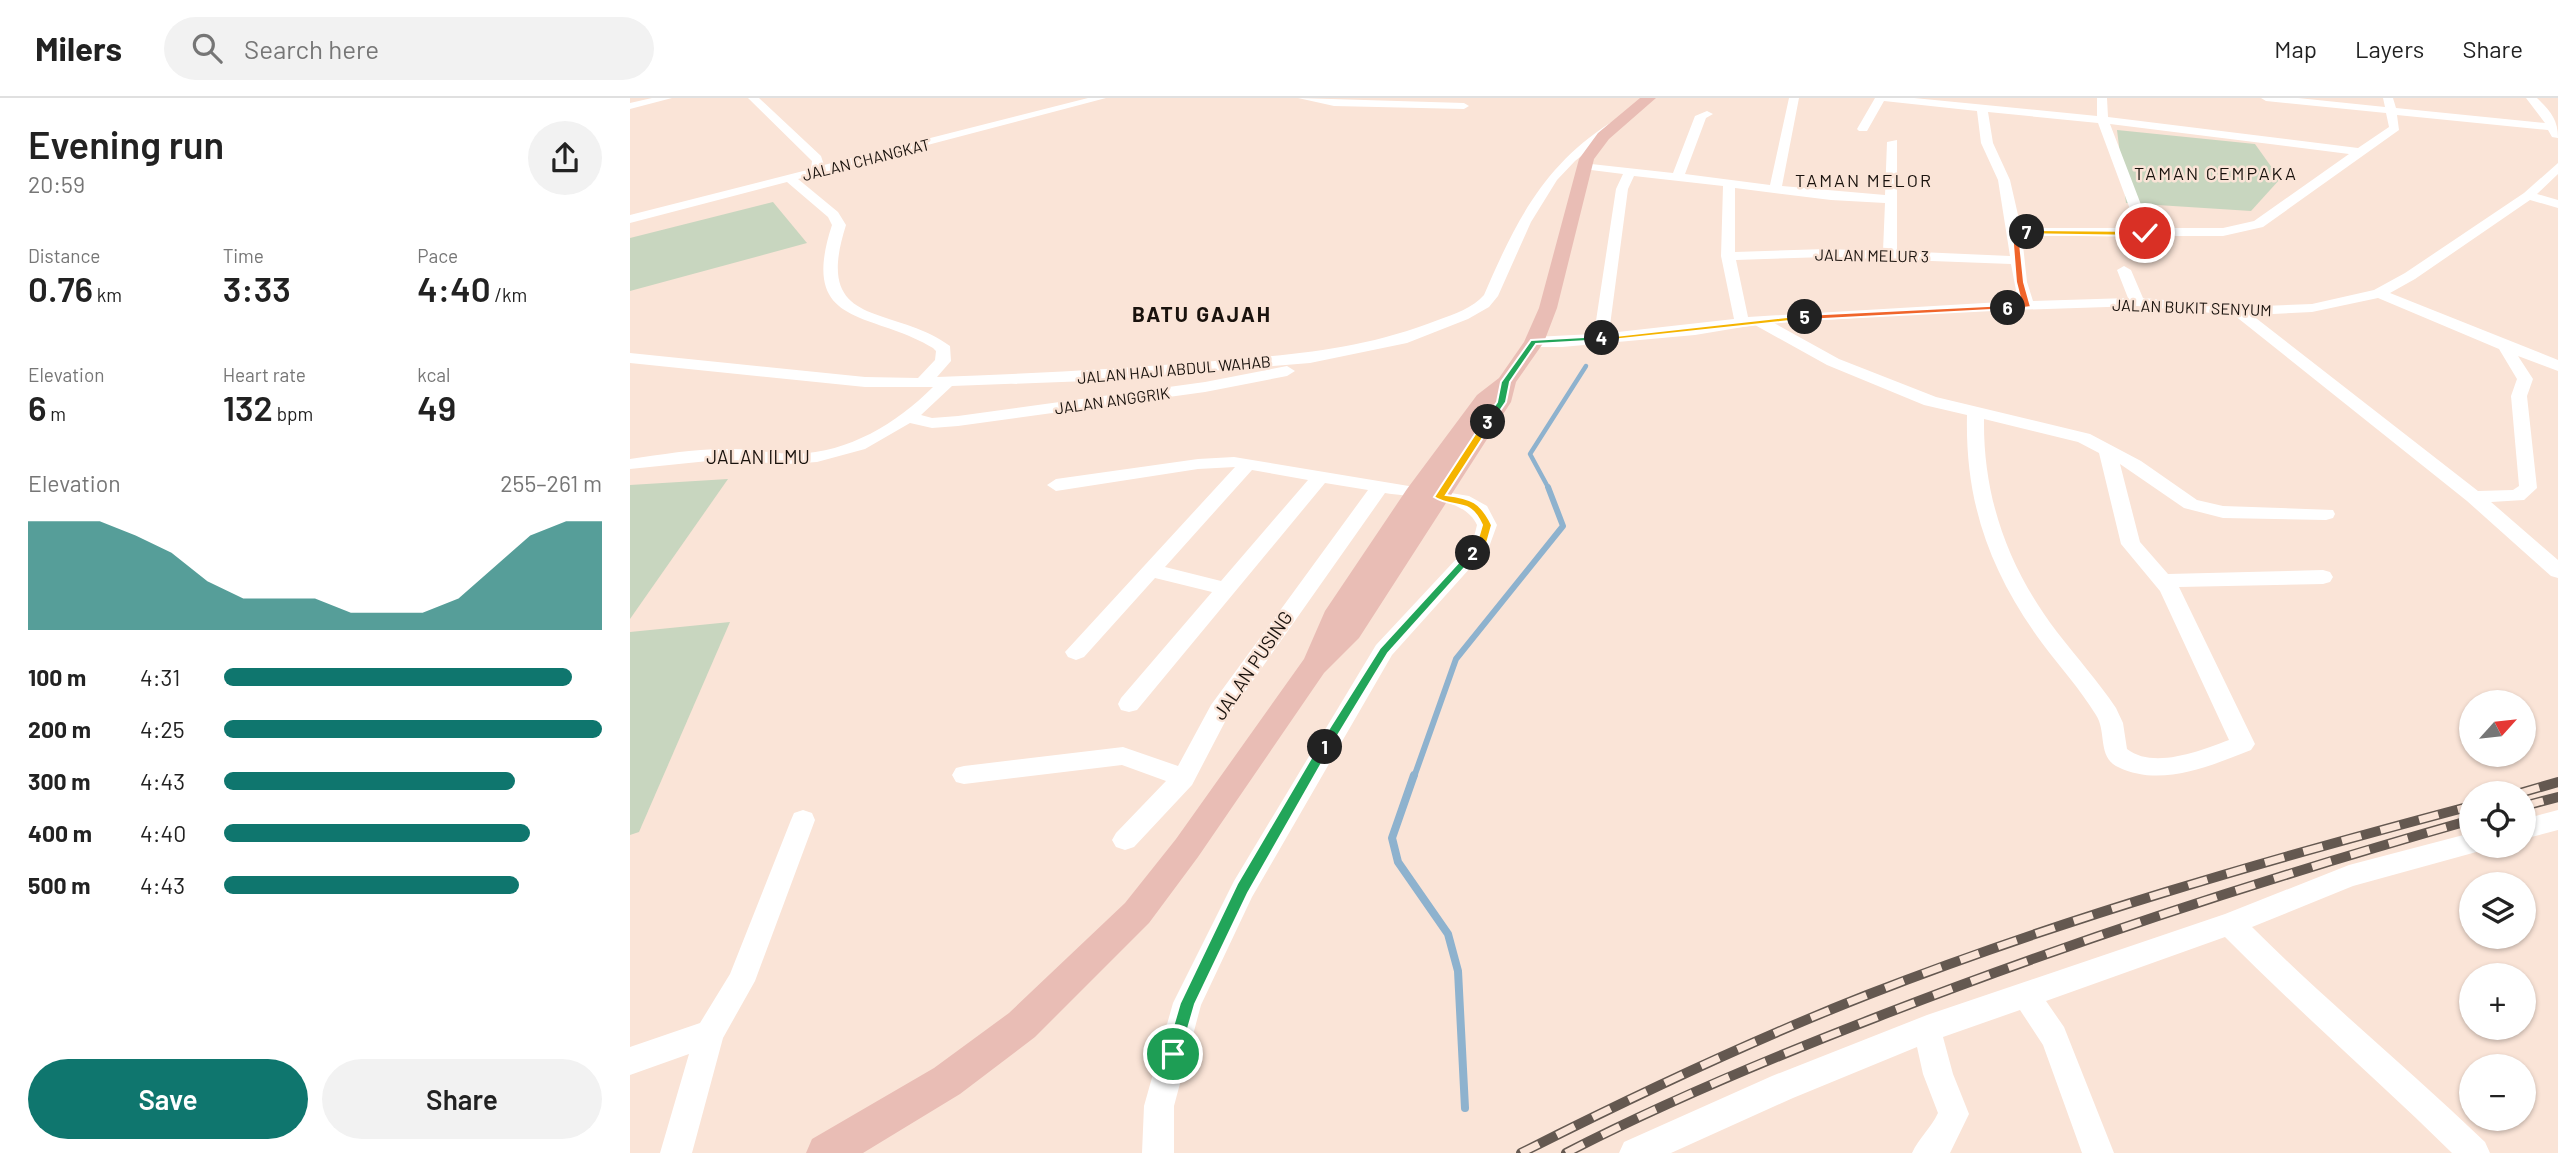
<!DOCTYPE html>
<meta charset="utf-8">
<style>
:root{--surface:#fff;--page:#f2f2f2;--text:#222;--muted:#767676;--line:#e0e0e0;--accent:#0f766e}
body{margin:0;font-family:Barlow,sans-serif;background:var(--page);color:var(--text);height:100vh;display:flex;flex-direction:column;font-size:26px;white-space:nowrap}
*{box-sizing:border-box;margin:0}
p{font-size:23px;color:var(--muted)}
.icon{flex:none;width:38px;height:38px;fill:none;stroke:currentColor;stroke-width:2;stroke-linecap:round;stroke-linejoin:round}
.map{position:relative;flex:1;overflow:hidden}
.panel{display:flex;flex-direction:column;background:var(--surface);width:630px}
.panel>*{flex:none}
.needle{width:46px;rotate:63deg}
.buttons{position:absolute;left:1829px;top:592px;display:grid;gap:14px}
.buttons a{display:grid;place-items:center;width:77px;height:77px;border-radius:50%;background:var(--surface);box-shadow:0 2px 5px #0004;font-size:35px}
.pin{position:absolute;display:grid;place-items:center;width:60px;height:60px;color:#fff;margin:-30px;border:4px solid #fff;border-radius:50%;box-shadow:0 2px 7px #0007}
.km{position:absolute;width:35px;height:35px;margin:-18px;border-radius:50%;background:#222;color:#fff;font-size:19px;line-height:35px;text-align:center}
.round{display:grid;place-items:center;flex:none;width:74px;height:74px;border-radius:37px;background:var(--page)}
.head{display:flex;align-items:center;justify-content:space-between;height:119px;padding:0 28px}
h1{font-size:38px;font-weight:600;line-height:52px}
.metrics{display:grid;grid-template-columns:repeat(3,1fr);gap:10px;height:119px;padding:7px 28px}
.metrics div{display:grid;align-content:center}
.metrics b{font-size:35px;font-weight:600}
.metrics small{font-size:19px;font-weight:400}
.metrics p{font-size:19px}
.chart{height:196px;padding:14px 28px}
.chart p{display:flex;justify-content:space-between}
.chart svg{width:100%;height:126px;margin-top:7px;fill:var(--accent);opacity:.7}
.button{display:flex;gap:14px;margin-top:auto;padding:14px 28px}
.button a{flex:1;height:80px;border-radius:42px;background:var(--accent);color:#fff;font-size:28px;font-weight:600;line-height:80px;text-align:center}
.button a+a{background:var(--page);color:var(--text)}
ul{padding:0 28px;list-style:none;font-size:23px}
li{display:grid;grid-template-columns:112px 84px 1fr;align-items:center;height:52px}
li i{height:18px;border-radius:9px;background:var(--accent)}
header{display:flex;align-items:center;gap:42px;box-sizing:border-box;height:98px;padding:0 35px;background:var(--surface);border-bottom:2px solid var(--line)}
header strong{font-size:33px}
nav{display:flex;gap:38px;margin-inline-start:auto;font-size:24px}
.search{width:490px;height:63px;background:var(--page);display:flex;align-items:center;gap:18px;box-sizing:border-box;padding:0 24px;border-radius:38px;color:var(--muted);font-size:26px}
main{display:flex;flex:1;min-height:0}
.map>svg:first-child{display:block}
</style>
<header>
<strong>Milers</strong>
<div class="search"><svg class="icon" aria-label="search" viewBox="0 0 24 24"><circle cx="10" cy="10" r="6"/><path d="M15 15l6 6"/></svg>Search here</div>
<nav><a>Map</a><a>Layers</a><a>Share</a></nav>
</header>
<main>
<section class="panel">
<div class="head"><div><h1>Evening run</h1><p>20:59</p></div><a class="round"><svg class="icon" aria-label="share" viewBox="0 0 24 24"><path d="M12 15V3M7 8l5-5 5 5M5 13v7h14v-7"/></svg></a></div>
<div class="metrics">
<div><p>Distance</p><b>0.76<small> km</small></b></div>
<div><p>Time</p><b>3:33</b></div>
<div><p>Pace</p><b>4:40<small> /km</small></b></div>
</div>
<div class="metrics">
<div><p>Elevation</p><b>6<small> m</small></b></div>
<div><p>Heart rate</p><b>132<small> bpm</small></b></div>
<div><p>kcal</p><b>49</b></div>
</div>
<div class="chart"><p><span>Elevation</span>255–261 m</p>
<svg viewBox="0 0 160 44" preserveAspectRatio="none"><path d="M0 44V6L10 6L20 6L30 11L40 17L50 27L60 33L70 33L80 33L90 38L100 38L110 38L120 33L130 22L140 11L150 6L160 6V44z"/></svg>
</div>
<ul>
<li><b>100 m</b>4:31<i style="width:92%"></i></li>
<li><b>200 m</b>4:25<i style="width:100%"></i></li>
<li><b>300 m</b>4:43<i style="width:77%"></i></li>
<li><b>400 m</b>4:40<i style="width:81%"></i></li>
<li><b>500 m</b>4:43<i style="width:78%"></i></li>
</ul>
<div class="button"><a>Save</a><a>Share</a></div>
</section>
<div class="map">
<svg width="1928" height="1055" viewBox="0 0 1928 1055">
<rect width="100%" height="100%" fill="#fae4d7"/>
<g fill="#c8d6bf">
<path d="M1487,32l138,14 25,35 -29,32 -125,-8z"/>
<path d="M143,104l34,41 -177,48v-53z"/>
<path d="M98,381l-98,140v-134z"/>
<path d="M100,524l-91,210 -9,3v-203z"/>
</g>
<g fill="none" stroke-linecap="round" stroke-linejoin="round">
<path stroke="#8eb2ce" stroke-width="4.5" d="M919,391l-19,-35 56,-88"/>
<path stroke="#8eb2ce" stroke-width="6" d="M784,679l42,-118 107,-133 -15,-39"/>
<path stroke="#8eb2ce" stroke-width="8" d="M784,677l-22,63 6,24 50,72 10,37 7,137"/>
<g fill="#fff" fill-rule="evenodd">
<path d="M22,0h20l-42,11v-6z"/>
<path d="M118,0h11l62,58 3,9 264,-67h18l-308,81 40,33 8,13c-34,106 45,78 104,121l1,15 -14,16c89,-3 177,-8 266,-15 84,-7 156,-11 235,-42 16,-6 35,-12 46,-25 31,-72 59,-129 126,-172l10,2 -45,36 -18,19 -26,42 -33,74 -9,11 -21,12 -61,24 -97,20 -222,18 -136,5 -31,29 11,3 26,-2 247,-34 82,-16 8,5 -8,5 -82,16 -247,34 -26,2 -22,-5 -45,26 -48,13 -30,2 -69,-4 -88,9v-10c34,-5 68,-11 102,-10 21,0 42,5 64,5 53,-2 100,-30 137,-67h-68l-235,-24v-10l235,24 53,1 17,-18 1,-9 -3,-3c-62,-38 -135,-19 -101,-123l-4,-8 -41,-35 -157,41v-8l181,-46 1,-8z"/>
<path d="M668,0l166,5 5,3 -5,3 -130,-3z"/>
<path d="M1159,0h10l-17,88 103,9 2,-53 10,-2v111l113,5 -12,-76 -17,-37 -4,-32 -93,-10 -17,30h-8l-2,-2 18,-31h39l183,18v-18h10l1,19 250,31 31,-21 -3,-14 -120,-12 -5,-3h37l87,9 -2,-9h10l3,10 149,15 -19,-25h11c13,13 21,21 21,40l-6,-1 -4,-7 -151,-15 2,15 -136,97 -40,9h-201l5,46 6,19 95,-3 -11,-28 7,-4 7,4 12,28 95,9 74,-3 62,-14 31,-17 119,-80 34,-30v11l-21,20 21,6v8l-28,-8 -115,79 -25,14 168,67v11l-40,-15 15,23 -6,17 10,92 -13,12 -33,2 67,58v18l-7,-2 -84,-75 -233,-186 -97,-9 -186,6 -177,11 65,36 97,38 154,37 51,27 56,39 26,6 110,4 2,4 -2,4 -7,2 -103,-2 -39,-10 -64,-44 20,78 28,32 155,-4 7,2 3,5 -3,5 -7,2 -144,3 76,157 -4,6c-41,16 -90,38 -133,17 -21,-10 -11,-35 -22,-52 -16,-26 -36,-48 -54,-72 -52,-71 -77,-140 -75,-228l-43,-10 -97,-40 -72,-40 -60,10 -133,12h-28l-8,-5 8,-5 60,-3 22,-145 7,-15 -32,-4v-6l82,9 22,-57 12,-5 6,3 -7,4 -21,56 85,11zM1358,14l110,11 39,105h-116l-11,-48 -17,-37zM1480,26l239,30 -95,67 -31,7h-73zM1004,78l89,10 -2,70 13,63 -125,14 19,-144zM1105,90l96,12 54,3 -2,48 -57,-2 -91,3zM1196,159l185,7 7,37 -270,16 -12,-57zM1748,200l121,51 18,30 -6,17 8,90 -6,4 -35,1 -226,-176 60,-3zM1354,321l94,23 21,11 22,91 39,47 69,149c-27,10 -75,30 -102,9l-4,-26 -7,-15c-18,-27 -39,-50 -59,-76 -48,-63 -74,-133 -73,-213z"/>
<path d="M604,359l235,39 18,10 10,19 -8,22 -97,108 -140,242 -51,108 -27,101v47h-32l2,-47 29,-103 61,-122 142,-236 97,-104 4,-16c-13,-29 -63,-27 -92,-32l-157,223 -36,69 -58,62 -9,3 -9,-3 -4,-7 4,-7 50,-52 -44,-16 -158,19 -8,-2 -4,-7 4,-7 8,-2 159,-19 55,19 33,-61 157,-215 -43,-7 -188,227 -8,2 -8,-2 -3,-6 3,-6 91,-106 -57,-14 -71,79 -8,3 -8,-3 -3,-5 170,-185 -37,2 -142,22 -9,-6 9,-6 142,-20zM622,372l56,10 -87,101 -56,-14z"/>
<path d="M173,712l9,3 3,7 -60,161 -32,57 -31,115h-32l29,-99 -59,21v-28l70,-24 30,-49 61,-154 3,-7z"/>
<path d="M1928,712v20l-34,9v-20z"/>
<path d="M1841,735v12h12l-3,6 -127,35 -101,41c75,75 157,142 233,215l5,11h-38c-74,-73 -153,-141 -227,-216l-179,64 18,26 50,126h-32l-39,-108 -23,-35 -77,27 10,37 16,40 -19,39h-38c7,-15 19,-25 26,-40l-15,-39 -6,-27 -124,51 -122,55h-52l5,-11 148,-66 155,-61 298,-101 124,-49z"/>
</g>
<path fill="#e9bdb5" fill-rule="evenodd" d="M1010,0h16l-47,41 -15,20 -37,149 -13,34 -28,40 -5,20 -152,236 -35,35 -126,184 -49,66 -114,114 -75,57 -97,59h-57l6,-14 122,-71 75,-55 116,-110 51,-64 128,-180 21,-48 82,-122 70,-94 22,-17 25,-36 15,-34 40,-149 19,-26z"/>
<g stroke="#645850" stroke-width="10">
<g id="rail">
<path d="M1890,695l38,-11"/>
<path d="M1894,708l34,-9"/>
<path d="M891,1055c113,-57 227,-111 346,-158 197,-77 400,-135 604,-189"/>
<path d="M936,1055c101,-52 205,-95 311,-136 195,-76 393,-140 594,-197"/>
</g>
</g>
<use href="#rail" stroke="#fae4d7" stroke-width="7" stroke-dasharray="20" stroke-linecap="butt"/>
</g>
<path fill="#22a559" stroke="#fff" stroke-width="2" d="M695,644l6,5 -83,146 -53,111 -16,56 -6,2 -5,-2 -3,-6 15,-51 57,-119 83,-141z"/>
<path fill="#22a559" stroke="#fff" stroke-width="2" d="M839,453l9,2 -90,100 -59,97h-9v-7l60,-95z"/>
<path fill="#f5b400" stroke="#fff" stroke-width="2" d="M858,321l5,3 -47,73c25,3 35,7 46,30l-5,18 -14,14 -6,-4 10,-11 5,-17c-13,-29 -28,-15 -48,-28l49,-75z"/>
<path fill="#22a559" stroke="#fff" stroke-width="2" d="M972,238l3,4 -69,4 -26,38 -4,20 -15,22h-6l-2,-2 14,-20 4,-20 30,-42z"/>
<path fill="#f5b400" stroke="#fff" stroke-width="2" d="M1175,217l3,4 -206,22 -5,-3z"/>
<path fill="#f0652b" stroke="#fff" stroke-width="2" d="M1378,207l2,4 -205,11 -4,-3 4,-2z"/>
<path fill="#f0652b" stroke="#fff" stroke-width="2" d="M1385,132l16,2 -12,2 5,48 7,25 -23,3 -4,-2 18,-3 -6,-23 -4,-50z"/>
<path fill="#f5b400" stroke="#fff" stroke-width="2" d="M1397,132l118,1 3,2 -3,3 -121,-2z"/>
<g text-anchor="middle" dominant-baseline="central" stroke-width="5" stroke-linejoin="round" paint-order="stroke">
<g font-size="16" fill="#19120d" stroke="#fae4d7">
<text transform="translate(236 61) rotate(-14)">JALAN CHANGKAT</text>
<text transform="translate(1242 157) rotate(1)">JALAN MELUR 3</text>
<text transform="translate(1562 209) rotate(2)">JALAN BUKIT SENYUM</text>
<text transform="translate(544 271) rotate(-5)">JALAN HAJI ABDUL WAHAB</text>
<text transform="translate(482 302) rotate(-8)">JALAN ANGGRIK</text>
</g>
<g font-size="18" letter-spacing="2" fill="#19120d" stroke="#fae4d7">
<text x="1586" y="75">TAMAN CEMPAKA</text>
<text x="1234" y="82">TAMAN MELOR</text>
</g>
<g font-size="19" fill="#19120d" stroke="#fae4d7">
<text x="128" y="358">JALAN ILMU</text>
<text transform="translate(622 567) rotate(-56)">JALAN PUSING</text>
</g>
<g font-size="21" font-weight="bold" letter-spacing="2" fill="#19120d" stroke="#fae4d7">
<text x="572" y="215">BATU GAJAH</text>
</g>
</g>
</svg>
<div class="buttons">
<a><svg class="needle" viewBox="-14 -14 28 28"><path d="M0-13l5 13h-10z" fill="#e53935"/><path d="M0 13l5-13h-10z" fill="#767676"/></svg></a>
<a><svg class="icon" aria-label="locate" viewBox="0 0 24 24"><circle cx="12" cy="12" r="6"/><path d="M12 2v4M12 18v4M2 12h4M18 12h4"/></svg></a>
<a><svg class="icon" aria-label="layers" viewBox="0 0 24 24"><path d="M12 4l9 5-9 5-9-5zM3 14l9 5 9-5"/></svg></a>
<a>+</a>
<a>−</a>
</div>
<div class="pin" style="left:543px;top:956px;background:#1e9e55"><svg class="icon" aria-label="arrive" viewBox="0 0 24 24"><path d="M6 21V4h12l-3 4 3 4H6"/></svg></div>
<div class="pin" style="left:1515px;top:135px;background:#d93025"><svg class="icon" aria-label="check" viewBox="0 0 24 24"><path d="M5 12l5 5 9-10"/></svg></div>
<b class="km" style="left:695px;top:649px">1</b>
<b class="km" style="left:843px;top:455px">2</b>
<b class="km" style="left:858px;top:324px">3</b>
<b class="km" style="left:972px;top:240px">4</b>
<b class="km" style="left:1175px;top:219px">5</b>
<b class="km" style="left:1378px;top:210px">6</b>
<b class="km" style="left:1397px;top:134px">7</b>
</div>
</main>
